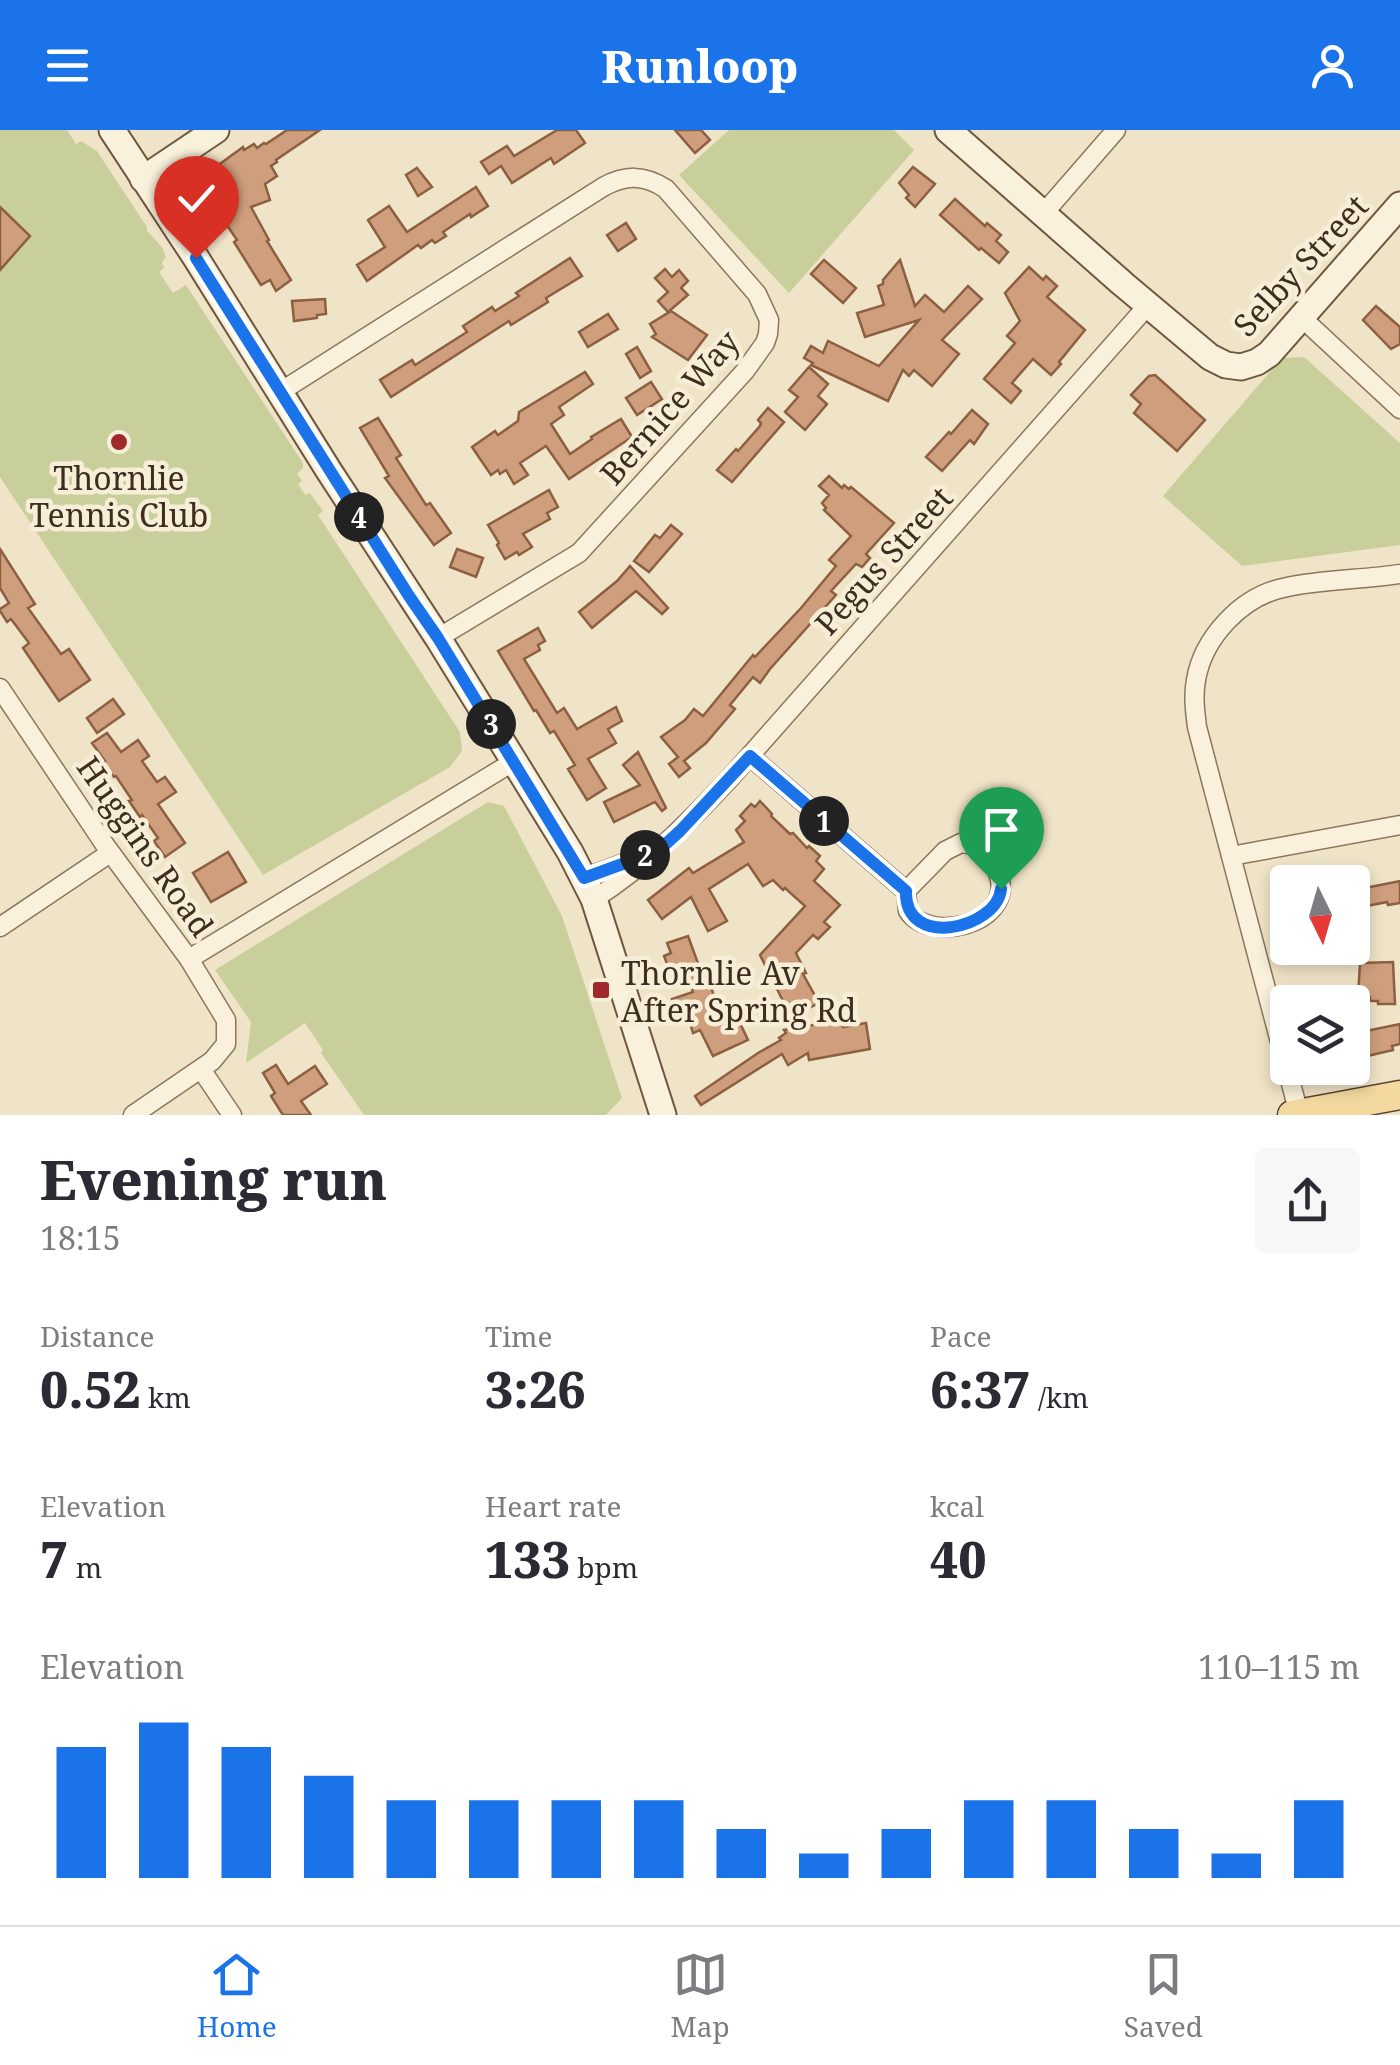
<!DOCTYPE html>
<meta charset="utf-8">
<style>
:root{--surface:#fff;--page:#f7f7f7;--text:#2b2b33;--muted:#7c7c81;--line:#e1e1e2;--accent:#1a73e8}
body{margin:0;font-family:"Noto Serif",serif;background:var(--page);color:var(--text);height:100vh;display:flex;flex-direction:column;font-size:38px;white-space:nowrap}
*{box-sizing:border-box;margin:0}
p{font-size:32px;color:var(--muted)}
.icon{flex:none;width:55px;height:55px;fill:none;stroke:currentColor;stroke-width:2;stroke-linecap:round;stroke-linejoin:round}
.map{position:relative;height:985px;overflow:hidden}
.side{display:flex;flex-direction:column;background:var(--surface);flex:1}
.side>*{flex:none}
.needle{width:65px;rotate:175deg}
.buttons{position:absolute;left:1270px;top:735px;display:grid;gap:20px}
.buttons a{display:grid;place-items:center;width:100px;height:100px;border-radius:10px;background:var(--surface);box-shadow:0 5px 15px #0003;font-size:50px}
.pin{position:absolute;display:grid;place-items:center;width:85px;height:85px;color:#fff;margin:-102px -42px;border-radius:50% 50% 50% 0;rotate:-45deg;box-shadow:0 0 10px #0007}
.pin .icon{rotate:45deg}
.km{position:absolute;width:50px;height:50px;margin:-25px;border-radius:50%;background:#222;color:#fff;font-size:28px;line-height:50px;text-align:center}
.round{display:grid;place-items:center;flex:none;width:105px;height:105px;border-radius:10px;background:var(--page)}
.summary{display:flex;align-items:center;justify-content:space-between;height:170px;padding:0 40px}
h1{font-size:55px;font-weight:800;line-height:75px}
.metrics{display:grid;grid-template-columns:repeat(3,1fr);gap:15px;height:170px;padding:10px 40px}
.metrics div{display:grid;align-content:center}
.metrics b{font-size:50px;font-weight:800}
.metrics small{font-size:28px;font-weight:400}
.metrics p{font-size:28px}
.chart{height:280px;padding:20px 40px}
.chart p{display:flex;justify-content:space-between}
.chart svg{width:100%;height:180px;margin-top:10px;stroke:var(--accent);stroke-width:6}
header{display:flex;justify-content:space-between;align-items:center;height:130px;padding:0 40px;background:var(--accent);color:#fff;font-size:45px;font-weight:800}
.tab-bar{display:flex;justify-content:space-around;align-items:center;height:140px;border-top:2px solid var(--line);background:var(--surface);font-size:28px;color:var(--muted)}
.tab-bar a{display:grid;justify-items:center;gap:5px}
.tab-bar .current{color:var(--accent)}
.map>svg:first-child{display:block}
</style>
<header><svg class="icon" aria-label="menu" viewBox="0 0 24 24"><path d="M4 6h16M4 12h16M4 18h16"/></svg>Runloop<svg class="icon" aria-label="person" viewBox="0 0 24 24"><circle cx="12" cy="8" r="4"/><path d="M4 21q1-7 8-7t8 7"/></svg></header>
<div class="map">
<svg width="1400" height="985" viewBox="0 0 1400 985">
<rect width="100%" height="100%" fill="#f0e4c8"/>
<g fill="#c9cf9b">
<path d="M0,0h67l9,14 5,-3 16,10 50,76v4l15,16 4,10 -4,5 2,6 -5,4 14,21 13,-8 117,178v5l-6,6 5,7 -4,3 7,11 5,-2 13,18 -5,4 142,217 2,19 -12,16 -187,108 -263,-398z"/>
<path d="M729,0h165l20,20 -125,143 -110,-118z"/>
<path d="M1304,227l96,86v102l-158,21 -79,-70 119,-138z"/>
<path d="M488,672l16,4 58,110 60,182 -16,17h-242l-43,-62 2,-3 -18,-27 -59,40 5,-41 -36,-52z"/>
</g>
<g fill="#cf9f7d" stroke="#8d5f41" stroke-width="2.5">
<path d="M287,0h33l-44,30 1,2 -6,4 6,10 -12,8 5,16 -19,7 18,33 -2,1 24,39 -15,11 -6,-11 -9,5 -27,-43 3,-2 -19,-28 -13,6 -4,-6 -3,2 -16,-24 7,-4 -1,-2 4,-3 -2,-2 14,-9 2,4 37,-27 1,3 10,-6 3,4 7,-5 2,1z"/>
<path d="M557,0h19l9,13 -31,21 -3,-6 -39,25 -11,-17 -12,8 -8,-12 26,-16 7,10z"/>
<path d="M675,0h26l9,10 -15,13z"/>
<path d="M913,37l22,17 -20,23 -9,-9 3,-3 -10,-12z"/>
<path d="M417,38l15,19 -14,9 -12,-21z"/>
<path d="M476,57l12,19 -17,11 -1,-3 -27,18 3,4 -11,7 -3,-3 -11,8 -3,-3 -51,36 -10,-16 28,-18 -17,-27 21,-14 18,26z"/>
<path d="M955,69l30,27 2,-3 14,12 -5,6 12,11 -9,11 -18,-15 -2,2 -39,-35z"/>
<path d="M0,77l30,29 -30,34z"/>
<path d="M626,93l10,16 -18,12 -11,-16z"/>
<path d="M570,128l12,18 -36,22 2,4 -37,23 -2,-4 -118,76 -11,-17 32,-20 3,5 52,-33 -4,-6 29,-19 3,4 24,-15 -3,-3z"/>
<path d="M824,130l32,28 -13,15 -32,-29z"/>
<path d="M900,130l15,46 10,-11 19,17 24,-26 14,13 -40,41 17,14 -27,32 -18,-16 -5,6 -6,-6 -15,31 -77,-36 2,-2 -9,-5 7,-12 12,7 5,-12 51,25 40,-46 -54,17 -8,-24 27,-8 -6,-19 5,-2v-4z"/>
<path d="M1029,137l14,13 3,-4 11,10 -10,11 38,33 -26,32 2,2 -10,11 -18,-16 -21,24 9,8 -10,12 -27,-24 31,-36 -8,-7 13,-15 -15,-28z"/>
<path d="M665,139l7,8 7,-7 9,11 -7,7 7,7 -20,17 -10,-11 10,-9 -13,-14z"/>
<path d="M325,169l1,15 -9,1v3l-23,3 -2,-20z"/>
<path d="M1376,176l24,21v17l-9,5 -28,-29z"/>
<path d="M671,181l36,24 -19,25 -36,-23 4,-3 -6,-10z"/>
<path d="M608,184l10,15 -30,18 -9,-15z"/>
<path d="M637,217l14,24 -11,7 -14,-24z"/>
<path d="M809,237l19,17 -10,12 9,8 -22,26 -20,-18 13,-15 -9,-7z"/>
<path d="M585,242l8,12 -34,23 5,8 -13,9 19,30 22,-15 -1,-2 30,-18 11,18 -63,42 -23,-33 -26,17 8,12 -14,9 -8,-14 -6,4 -2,-4 -7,5 -19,-28 23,-16 3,4 20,-14 1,-9z"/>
<path d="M1155,245l50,45 -28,31 -43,-38 7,-9 -10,-9 18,-19z"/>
<path d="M651,252l11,17 -25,16 -11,-17z"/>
<path d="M768,278l16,14 -52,60 -15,-12 19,-21 2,2 22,-25 1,-3 -3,-3z"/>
<path d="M972,280l16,14 -14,20 -4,-4 -28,31 -16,-14 23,-25 2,2z"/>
<path d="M378,288l23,37 -5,3 30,47 4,-2 21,30 -17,12 -49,-67 4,-2 -29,-48z"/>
<path d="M829,346l13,12 2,-3 5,4 2,-2 43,36 -28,31 4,4 -8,9 -6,-3 -25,27 5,4 -66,74 -10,14 -7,-6 -23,28 5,4 -29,34 -22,18 6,7 -11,9 -10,-13 9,-7 -17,-20 24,-17 9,-11 9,7 50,-61 2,2 46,-49 35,-42 -7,-6 22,-24 -27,-26 2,-2 -4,-5 7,-8 -10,-9z"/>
<path d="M549,360l9,17 -11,6 3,6 -27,15 9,13 -13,8 -2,-3 -12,7 -8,-14 2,-2 -11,-18z"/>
<path d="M671,395l11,9 -33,38 -15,-11 21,-26 5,3z"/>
<path d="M0,419l35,55 -7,4 33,46 8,-5 21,31 -31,21 -36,-53 6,-5 -18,-24 -4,3 -7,-11v-2l9,-6 -9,-15z"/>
<path d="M457,419l26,9 -7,19 -26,-10z"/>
<path d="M630,436l38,42 -6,6 -26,-23 -44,37 -13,-16 38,-31z"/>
<path d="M538,498l7,13 -7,4 2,5 -16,9 33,54 7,-5 13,21 39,-22 6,14 -14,8 8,14 -28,16 18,29 -19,12 -19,-31 7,-4 -21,-34 -4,2 -14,-23 -2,1 -36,-60z"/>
<path d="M113,569l11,15 -27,19 -10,-15z"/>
<path d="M107,603l14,19 17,-12 11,16 -7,5 15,21 8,-5 11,15 -18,12 27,39 -20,14 -11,-16 4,-3 -16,-23 -2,2 -11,-16 3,-1 -16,-24 -2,1 -11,-15 2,-1 -13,-18z"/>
<path d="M638,622l28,56 -4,3 -7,-9 -41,20 -10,-20 36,-17 -17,-20z"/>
<path d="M760,671l12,13 -1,2 19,18 3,-1 14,15 2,-2 11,10 -4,5 8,8 -10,12 26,24 -16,17 6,5 -12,12 -5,-4 -17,18 10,20 -3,1 16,29 -28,14 -31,-62 45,-49 -20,-18 -2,2 -10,-10 -10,6 -15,-22 -39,25 18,32 -19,10 -17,-34 -29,22 -14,-19 41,-32 4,5 51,-31 -8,-12 9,-9 -5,-5 11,-12 4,3z"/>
<path d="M228,722l18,30 -35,20 -18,-29z"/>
<path d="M1400,751v22l-12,2 -1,-3 -35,7v-24l12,-2 1,5z"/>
<path d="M688,806l19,52 4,-1 5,15 5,-2 8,24 9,-5 10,21 -35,16 -13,-26 -7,3 -5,-17 -9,3 -7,-20 21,-7 -9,-23 -13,5 -7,-18 7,-3 -4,-10z"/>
<path d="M1393,832l2,42h-17v-3h-8v-4h-12l2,-34z"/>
<path d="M842,890l1,7 23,-4 4,26 -61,11 -1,-7 -20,12 -6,-11 -81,51 -6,-9 63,-43 23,-13 -2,-2 7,-5 -2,-3z"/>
<path d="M1400,894v20l-8,2 1,4 -38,9 1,-26z"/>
<path d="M276,935l12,19 27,-18 12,18 -26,17 10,14h-28l-12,-19 4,-3 -12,-20z"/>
</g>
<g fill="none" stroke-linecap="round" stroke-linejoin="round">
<g stroke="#8d765c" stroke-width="21">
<g id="street">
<path d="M1043,84l73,-84"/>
<path d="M1301,187l99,92"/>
<path d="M280,262l323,-205c22,-12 41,-13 63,2l91,105 12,26 -1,14 -3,9 -20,28 -166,182 -141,85"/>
<path d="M0,558l105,157 84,114 37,61v24l-14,17 -79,54"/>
<path d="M750,626l156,135"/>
<path d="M961,713l19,3c11,9 17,20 20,34 9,45 -70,63 -92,31l-2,-20 39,-40z"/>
<path d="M1231,726l169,-31"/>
<path d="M584,748l59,-22"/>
<path d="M594,769c52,-33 95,-77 137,-122l418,-473"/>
<path d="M0,797l110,-74"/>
<path d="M189,829l324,-197"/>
<path d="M201,939l31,46"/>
<path d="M1299,984l-102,-387c-2,-16 -4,-31 -1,-47 7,-42 45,-83 87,-92 38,-9 79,-8 117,-14"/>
</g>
</g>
<g stroke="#6f573f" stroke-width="29">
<g id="secondary">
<path d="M112,0l84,128 133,213 109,167 132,214 24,47 69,216"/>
<path d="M948,0l175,154 87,73 16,8 15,2 16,-5 12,-8 131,-149"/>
<path d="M143,49l73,-49"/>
</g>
</g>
<g stroke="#5b4430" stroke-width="31">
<path id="primary" d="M1292,985l108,-20"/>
</g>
<use href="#street" stroke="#faf1dc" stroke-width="18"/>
<use href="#secondary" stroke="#faf1dc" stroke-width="25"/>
<use href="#primary" stroke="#f3d9a0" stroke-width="28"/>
</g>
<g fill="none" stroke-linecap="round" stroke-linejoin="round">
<g stroke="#fff" stroke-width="20">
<path id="route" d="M196,128l213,338 29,42 146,240 74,-27 22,-20 70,-75 156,135c-2,59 91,38 95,-2"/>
</g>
<use href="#route" stroke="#1a73e8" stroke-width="12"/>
</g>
<g fill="#9e2a2b" stroke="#f7eed8" stroke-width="4">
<circle cx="119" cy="312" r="10"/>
<rect x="591" y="850" width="20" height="20" rx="5"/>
</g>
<g text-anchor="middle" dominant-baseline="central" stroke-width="9" stroke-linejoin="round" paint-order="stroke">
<g font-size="32" fill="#3d2e20" stroke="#f7eed8">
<text transform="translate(1300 135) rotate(-47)">Selby Street</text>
<text transform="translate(669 277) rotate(-49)">Bernice Way</text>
<text transform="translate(883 430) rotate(-48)">Pegus Street</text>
<text transform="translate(146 716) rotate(55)">Huggins Road</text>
</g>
<g font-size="32" fill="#3d2e20" stroke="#f7eed8">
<text x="119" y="347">Thornlie<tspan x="119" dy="37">Tennis Club</tspan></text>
<text x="621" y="842" text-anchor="start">Thornlie Av<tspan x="621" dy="37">After Spring Rd</tspan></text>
</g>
</g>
</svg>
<div class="buttons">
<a><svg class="needle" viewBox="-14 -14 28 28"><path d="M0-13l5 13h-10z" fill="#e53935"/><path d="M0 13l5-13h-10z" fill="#7c7c81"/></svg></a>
<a><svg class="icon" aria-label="layers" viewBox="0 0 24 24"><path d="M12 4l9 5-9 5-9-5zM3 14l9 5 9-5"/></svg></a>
</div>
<div class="pin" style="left:1001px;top:759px;background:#1e9e55"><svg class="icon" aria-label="arrive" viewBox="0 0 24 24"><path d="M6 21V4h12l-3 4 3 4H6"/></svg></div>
<div class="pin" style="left:196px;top:128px;background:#d93025"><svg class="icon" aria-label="check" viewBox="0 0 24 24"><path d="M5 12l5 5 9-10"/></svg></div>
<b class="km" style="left:824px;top:691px">1</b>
<b class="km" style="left:645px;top:725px">2</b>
<b class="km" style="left:491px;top:594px">3</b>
<b class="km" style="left:359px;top:387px">4</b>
</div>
<section class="side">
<div class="summary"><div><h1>Evening run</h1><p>18:15</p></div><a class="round"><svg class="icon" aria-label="share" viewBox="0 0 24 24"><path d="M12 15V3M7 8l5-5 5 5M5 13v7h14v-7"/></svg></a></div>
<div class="metrics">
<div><p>Distance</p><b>0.52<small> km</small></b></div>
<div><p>Time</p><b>3:26</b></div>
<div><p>Pace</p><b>6:37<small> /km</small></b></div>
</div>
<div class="metrics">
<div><p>Elevation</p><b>7<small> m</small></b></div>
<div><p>Heart rate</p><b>133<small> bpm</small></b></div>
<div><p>kcal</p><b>40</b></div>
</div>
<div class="chart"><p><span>Elevation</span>110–115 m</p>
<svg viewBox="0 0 160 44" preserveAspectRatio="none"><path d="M5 44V12M15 44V6M25 44V12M35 44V19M45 44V25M55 44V25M65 44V25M75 44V25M85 44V32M95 44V38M105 44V32M115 44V25M125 44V25M135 44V32M145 44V38M155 44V25"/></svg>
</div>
</section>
<nav class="tab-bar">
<a class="current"><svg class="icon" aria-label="home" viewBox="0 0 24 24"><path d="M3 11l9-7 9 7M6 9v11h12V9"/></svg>Home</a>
<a><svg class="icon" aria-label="map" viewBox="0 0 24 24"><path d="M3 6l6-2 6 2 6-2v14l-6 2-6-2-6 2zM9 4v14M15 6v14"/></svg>Map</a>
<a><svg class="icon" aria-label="saved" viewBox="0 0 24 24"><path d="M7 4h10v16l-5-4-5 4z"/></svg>Saved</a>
</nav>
